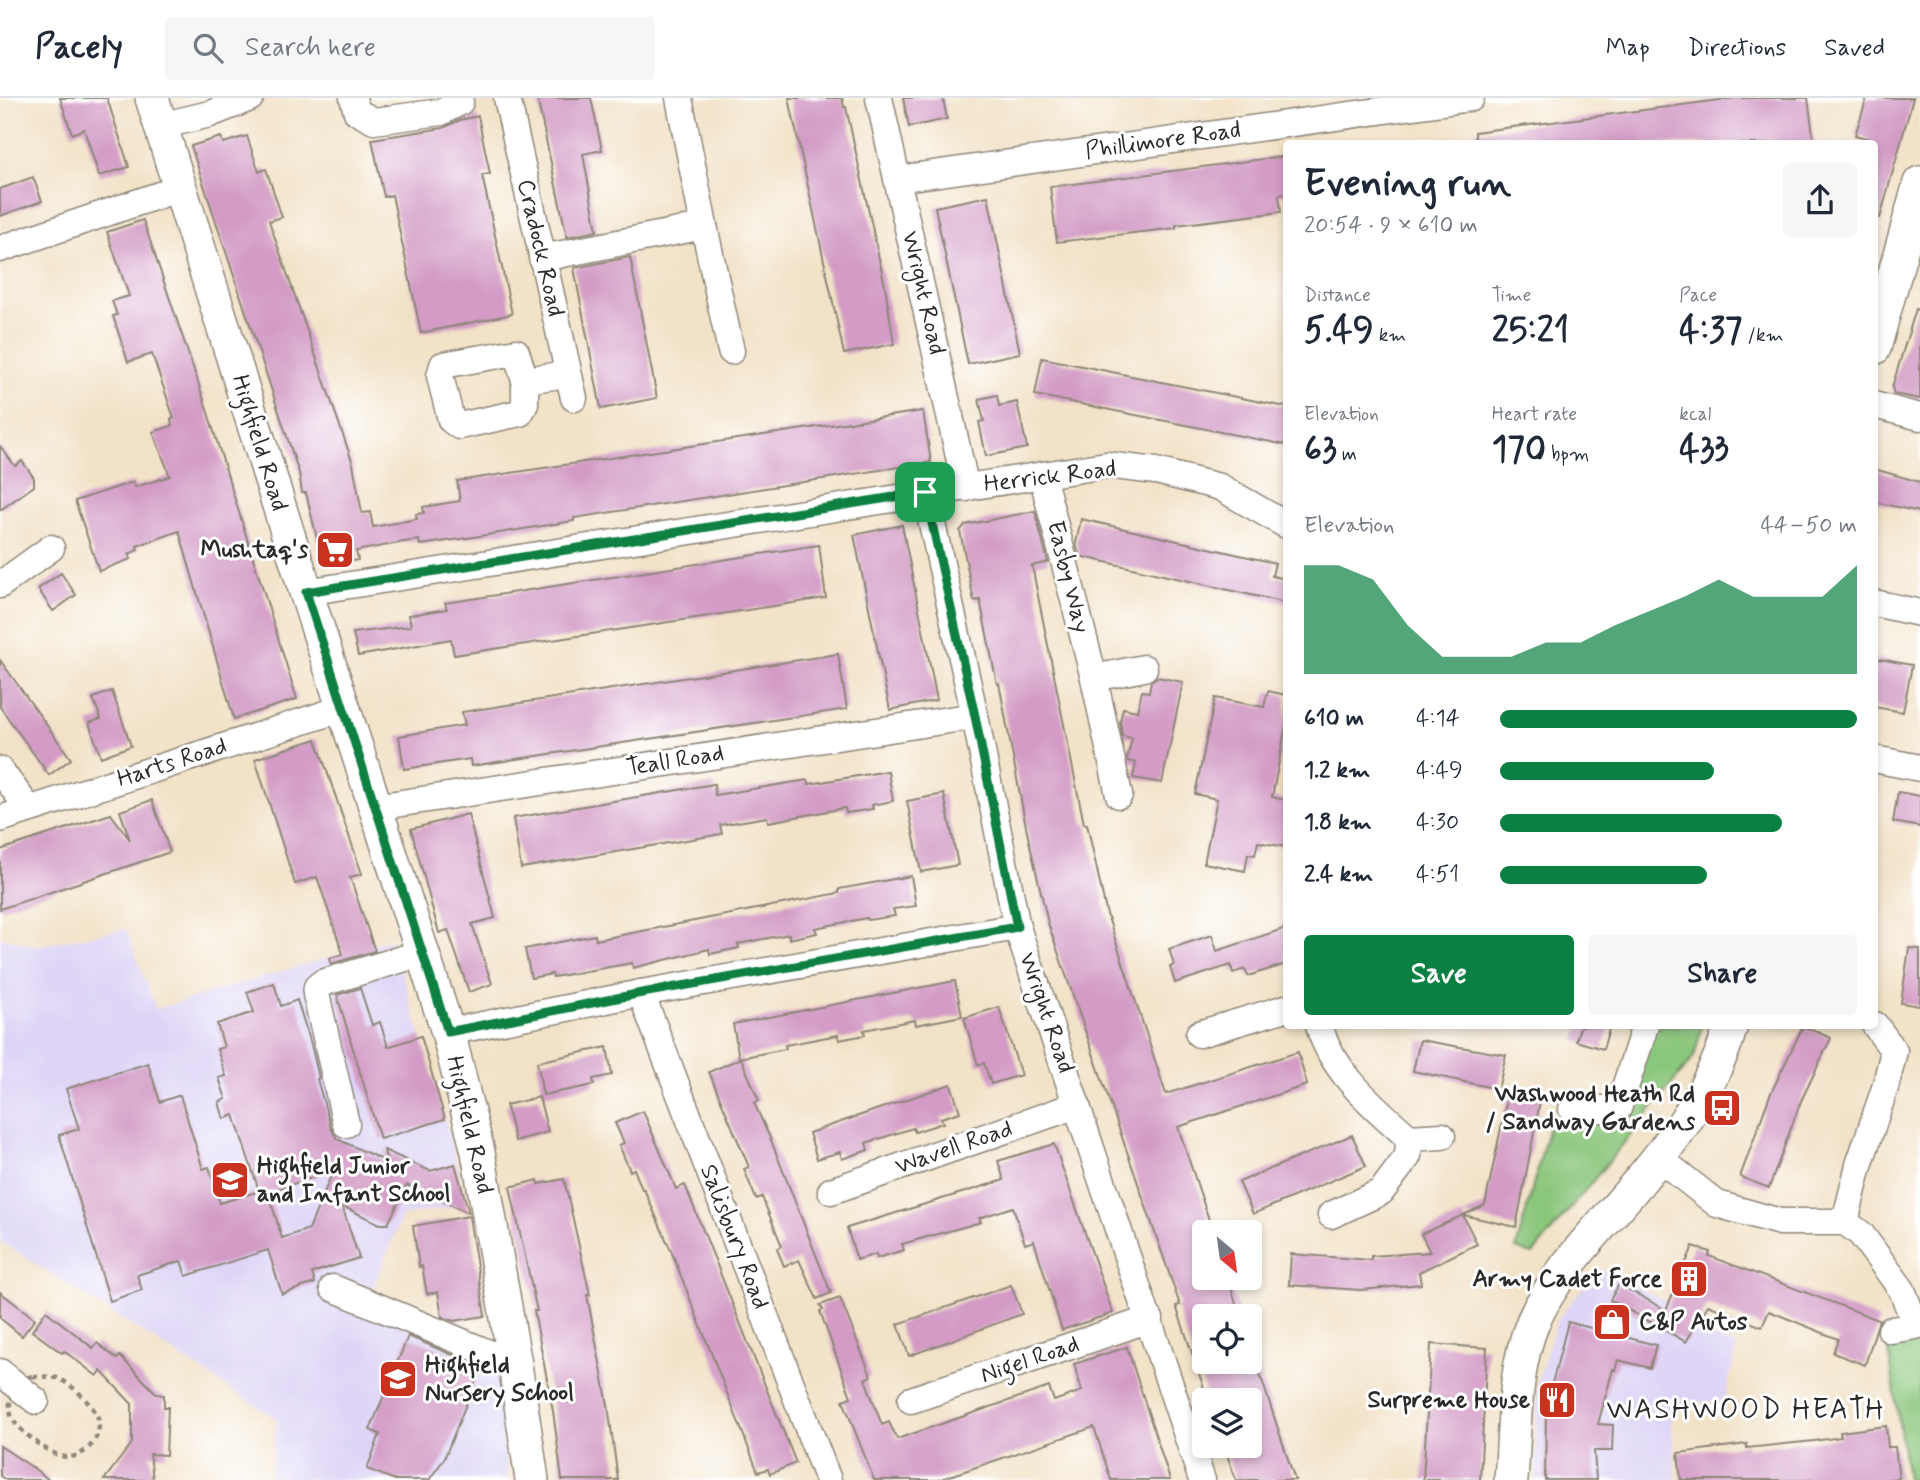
<!DOCTYPE html>
<meta charset="utf-8">
<style>
:root{--surface:#fff;--page:#f6f6f7;--text:#1f2937;--muted:#747a83;--line:#e0e1e3;--accent:#0b8043}
body{margin:0;font-family:Mynerve,sans-serif;background:var(--page);color:var(--text);height:100vh;display:flex;flex-direction:column;font-size:26px;white-space:nowrap}
*{box-sizing:border-box;margin:0}
p{font-size:23px;color:var(--muted)}
.icon{flex:none;width:38px;height:38px;fill:none;stroke:currentColor;stroke-width:2;stroke-linecap:round;stroke-linejoin:round}
.map{position:relative;flex:1;overflow:hidden}
.drawer{position:absolute;left:1283px;top:42px;width:595px;height:889px;display:flex;flex-direction:column;background:var(--surface);border-radius:7px;box-shadow:0 4px 10px #0003}
.drawer>*{flex:none}
.needle{width:46px;rotate:151deg}
.buttons{position:absolute;left:1192px;top:1122px;display:grid;gap:14px}
.buttons a{display:grid;place-items:center;width:70px;height:70px;border-radius:7px;background:var(--surface);box-shadow:0 4px 10px #0003;font-size:35px}
.pin{position:absolute;display:grid;place-items:center;width:60px;height:60px;color:#fff;margin:-30px;border-radius:14px;box-shadow:0 4px 10px #0006}
.round{display:grid;place-items:center;flex:none;width:74px;height:74px;border-radius:7px;background:var(--page)}
.overview{display:flex;align-items:center;justify-content:space-between;height:119px;padding:0 21px}
h1{font-size:38px;font-weight:700;line-height:52px}
.figures{display:grid;grid-template-columns:repeat(3,1fr);gap:10px;height:119px;padding:7px 21px}
.figures div{display:grid;align-content:center}
.figures b{font-size:35px;font-weight:700}
.figures small{font-size:19px;font-weight:400}
.figures p{font-size:19px}
.chart{height:196px;padding:14px 21px}
.chart p{display:flex;justify-content:space-between}
.chart svg{width:100%;height:126px;margin-top:7px;fill:var(--accent);opacity:.7}
.cta{display:flex;gap:14px;margin-top:auto;padding:14px 21px}
.cta a{flex:1;height:80px;border-radius:7px;background:var(--accent);color:#fff;font-size:28px;font-weight:700;line-height:80px;text-align:center}
.cta a+a{background:var(--page);color:var(--text)}
ul{padding:0 21px;list-style:none;font-size:23px}
li{display:grid;grid-template-columns:112px 84px 1fr;align-items:center;height:52px}
li i{height:18px;border-radius:9px;background:var(--accent)}
header{display:flex;align-items:center;gap:42px;box-sizing:border-box;height:98px;padding:0 35px;background:var(--surface);border-bottom:2px solid var(--line)}
header strong{font-size:33px}
nav{display:flex;gap:38px;margin-inline-start:auto;font-size:24px}
.search{width:490px;height:63px;background:var(--page);display:flex;align-items:center;gap:18px;box-sizing:border-box;padding:0 24px;border-radius:7px;color:var(--muted);font-size:26px}
.map>svg:first-child{display:block}
</style>
<header>
<strong>Pacely</strong>
<div class="search"><svg class="icon" aria-label="search" viewBox="0 0 24 24"><circle cx="10" cy="10" r="6"/><path d="M15 15l6 6"/></svg>Search here</div>
<nav><a>Map</a><a>Directions</a><a>Saved</a></nav>
</header>
<div class="map">
<svg width="1920" height="1382" viewBox="0 0 1920 1382">
<rect width="100%" height="100%" fill="#fff"/>
<filter id="ink" filterUnits="userSpaceOnUse"><feTurbulence type="fractalNoise" baseFrequency=".0143" numOctaves="2"/><feDisplacementMap in="SourceGraphic" scale="14" xChannelSelector="R" yChannelSelector="G"/><feConvolveMatrix kernelMatrix="1 2 1 2 8 2 1 2 1" color-interpolation-filters="sRGB"/></filter>
<filter id="wash" filterUnits="userSpaceOnUse"><feTurbulence type="fractalNoise" baseFrequency=".00686" numOctaves="4" result="noise"/><feDisplacementMap in="SourceGraphic" scale="28" xChannelSelector="R" yChannelSelector="G"/><feGaussianBlur stdDeviation="1.57" result="paint"/><feColorMatrix in="noise" values="0 0 0 0 0 0 0 0 0 0 0 0 0 0 0 0 0 1.4 0 .05"/><feComposite in="paint" operator="in"/></filter>
<g filter="url(#wash)">
<rect width="100%" height="100%" fill="#f2e2c7"/>
<g fill="#ded5f6">
<path d="M126,831l30,80 236,-70 53,180 21,85 -64,12 -30,74 126,79 9,111h-191l-46,-4 7,-57 -277,-178v-304l37,9z"/>
<path d="M1598,1170l99,48 -1,16 41,14 -12,54 -55,6 6,74h-140l1,-96 20,-64z"/>
</g>
<g fill="#8ac67b" stroke="#5a7853" stroke-width="2">
<path d="M1654,928h48l-8,31 -161,197 -17,-5 34,-127 73,2z"/>
<path d="M1887,1239l33,1v142h-13z"/>
</g>
<g id="blocks">
<g fill="#d39bc6" fill-rule="evenodd">
<path d="M60,0h47l22,69 -30,9 -15,-47 -12,5z"/>
<path d="M537,0h54l11,52 -19,4 14,77 -30,6z"/>
<path d="M789,0h53l2,9h2l39,179 9,58 -50,10z"/>
<path d="M903,0h40l4,21 -38,8z"/>
<path d="M1735,0h73l6,44 -16,2h-323v-12z"/>
<path d="M1867,0h46l-33,120 -6,-1v-73h-6l1,-5 -14,-4z"/>
<path d="M478,18l12,58 -8,1 30,139 -91,19 -29,-138 -8,2 -12,-58 71,-11 17,-8z"/>
<path d="M247,38l12,36 7,-3 16,48 -13,4 84,243 9,49 8,-1 3,15 44,-8 -1,-5 8,-1 -1,-6 37,-6 -3,-20 466,-70 8,51 -357,56v3l-107,17 -47,7 -1,-5 -15,2 -48,9 2,9 -29,5 -7,-5 -16,-67h-4l-3,-20 -108,-327 30,-9 2,6z"/>
<path d="M1286,58v38l-7,1 2,17 -105,13v3l-119,14 -7,-55z"/>
<path d="M33,79l9,24 -42,15v-27z"/>
<path d="M988,98l32,157 -52,11 -33,-157z"/>
<path d="M143,122l62,183 92,296 -63,20 -55,-188 -42,15 1,4 -9,4 2,5 -32,12 -24,-70 58,-19 2,5 35,-11 -17,-44 19,-6 -1,-7 3,-1 -22,-64 -24,8 -15,-46 4,-1 -5,-14 17,-5 -22,-64z"/>
<path d="M630,159l27,141 -56,11 -27,-141z"/>
<path d="M1916,211l4,1v89l-26,-5 -2,-7z"/>
<path d="M1042,260l244,49v38l-251,-50z"/>
<path d="M997,297l2,11 18,-4 10,46 -41,8 -7,-34 5,-1 -5,-22z"/>
<path d="M0,348l15,20 7,-5 12,17v8l-34,24z"/>
<path d="M1874,371l46,13v30l-46,-10z"/>
<path d="M1035,413l13,51 -16,4 52,258h3l19,87 60,183 132,-42 9,33 -129,42 35,105h-9v46h24l12,38h-36v46h46v-8l3,-1 42,127h-59l-12,-34h26v-46h-42l-32,-94 4,-1 -132,-382 -21,-91 -28,-149 -2,1 -17,-84 -6,1 -14,-70 5,-6z"/>
<path d="M1081,421l194,44 -3,13 14,3v24l-207,-47 -3,-13z"/>
<path d="M902,427l35,175 -47,10 -36,-175z"/>
<path d="M819,447l7,53 -372,57 -3,-16 -93,17 -5,-23 58,-7 -2,-11 38,-6 -2,-6z"/>
<path d="M61,475l15,22 -23,16 -15,-22z"/>
<path d="M838,556l9,55 -376,57 -1,-7 -66,10 -5,-33 66,-11 -3,-13z"/>
<path d="M1874,560l38,7 -9,47 -29,-5z"/>
<path d="M0,562l71,99 -22,16 -49,-68z"/>
<path d="M1157,579l26,5 -21,101 -29,-5 3,-15 -8,-2 -1,-2 5,-21 -10,-2 -2,-14 3,-14 14,3 5,-20 7,1 2,-11z"/>
<path d="M112,593l19,55 -30,11 -12,-34 12,-4 -8,-21z"/>
<path d="M1268,593l18,4v31l-14,71 14,3v47l-28,-5 -3,13 -7,-1 -3,17 -41,-8 13,-64 -22,-5 20,-96 49,9z"/>
<path d="M316,641l46,135 -12,3 25,74 -44,13 -1,-6 13,-4 -26,-77 -22,7 -40,-125z"/>
<path d="M888,673l5,30 -21,4 1,4 -27,4 -1,-5 -77,14 -1,-5 -47,8 2,9 -201,34 -8,-50 201,-34 1,11 93,-15 1,4z"/>
<path d="M1898,694l22,4v31l-27,-5z"/>
<path d="M944,696l14,71 -37,7 -14,-71z"/>
<path d="M152,702l18,52 -170,57v-59l111,-36 19,26 -10,-29z"/>
<path d="M468,716l27,104 -23,6 20,60 -23,8 -21,-62 -9,3 -28,-104z"/>
<path d="M911,778l5,30 -23,3 2,7 -27,4 -1,-2 -52,10 2,5 -28,6v-5l-51,10 1,4 -29,6 -1,-5 -76,19 -1,-5 -79,14 -1,-3 -21,4 -6,-29 70,-14 1,5 243,-47v-4z"/>
<path d="M1286,830v36l-38,12 -3,-7 -12,4 -2,-8 -56,18 -5,-16 4,-2 -5,-16 43,-14 5,16z"/>
<path d="M1909,850l11,1v57l-19,-3z"/>
<path d="M955,883l7,35 -46,9 -1,-5 -51,10 1,5 -26,5 -1,-5 -53,10 1,4 -47,9 -6,-34z"/>
<path d="M274,885l7,23 16,-6 14,44 8,34 -2,1 14,49 6,11 50,23 -3,-12 46,21 25,-7 14,49 -62,-28 -19,39h-8l-38,-18 17,52 -47,15 3,10 -33,11 -14,-44 -82,26 -5,-15 -44,14 5,15 -32,11 -51,-166 20,-6 -13,-40 82,-26 12,39 20,-7 23,74 6,-2 11,36 39,-12 -25,-76 -10,4 -5,-17 7,-3 -7,-21 7,-2 -9,-27 7,-2 -7,-23 37,-12 -7,-20zM333,1073l-24,58 -27,9 -14,-46z"/>
<path d="M360,890l12,37 8,-3 8,25 33,-11 24,83 -65,20 -43,-144z"/>
<path d="M999,909l22,68 -30,9 -7,-21 -6,2 -14,-47z"/>
<path d="M1580,928h30l-7,23 -27,-8z"/>
<path d="M1803,928l28,12 -30,63 -32,87 -29,-11 30,-82z"/>
<path d="M1420,942l86,15 -8,34 -85,-18z"/>
<path d="M607,949l5,28 -19,4 1,6 -51,10 -6,-33z"/>
<path d="M741,960l18,43 -5,2 16,35 61,155 -14,6 -18,-39 -15,6 -7,-17 5,-3 -20,-49 -6,2 -12,-30 5,-2 -40,-95z"/>
<path d="M951,986l9,28 -19,6 2,5 -28,9 -2,-4 -47,15 2,7 -26,9 -2,-7 -23,7 -8,-26z"/>
<path d="M1509,991l32,7 -25,131 -53,-12 22,-10z"/>
<path d="M539,999l9,35 -33,9 -9,-36z"/>
<path d="M643,1013l33,78 9,-4 111,278 -26,11 -2,-5 -10,3 -86,-219 -28,-64h-2l-8,-20 -4,2 -11,-26 5,-2 -9,-20z"/>
<path d="M1352,1037l14,31 -113,48 -14,-32z"/>
<path d="M1054,1046l59,169 -51,17 -28,-89 -9,3 -12,-37 -34,11 2,4 -79,22 2,6 -27,8 -1,-4 -19,6 -10,-32 157,-48 -6,-19z"/>
<path d="M564,1081l26,116h-3l21,110 10,75h-56l-9,-69 -19,-100h3l-27,-124 28,-7 1,4z"/>
<path d="M1463,1117l14,29 -58,28 2,12 -60,6 -72,-5 2,-31 80,6v-4l59,-4 -9,-18z"/>
<path d="M469,1118l16,100 -31,5 -12,-4 -4,-25 -11,2 -5,-28 -3,1 -6,-41z"/>
<path d="M1693,1148l17,6 -1,4 170,64 -14,45 -32,-12 5,-14 -69,-28 -7,16 -54,-22 -22,37 -76,-42 9,-16 47,26z"/>
<path d="M1011,1187l11,29 -113,42 -11,-32z"/>
<path d="M0,1194l35,27 -13,17 -22,-18z"/>
<path d="M840,1200l31,78 -6,3 17,46 7,-3 8,17 152,-52 5,14 28,-10 -8,-27 53,-17 43,133h-59l-17,-53 -156,53h-64l-31,-80 8,-3 -31,-86 3,-1 -3,-5z"/>
<path d="M46,1213l47,37 4,-5 20,16 3,-3 37,38 7,1v12h4l-2,48 -16,-1 3,26h-49l28,-37v-39l-31,-33 -4,5 -33,-25 -2,2 -30,-22z"/>
<path d="M1568,1224l88,23 -6,23 -32,-8 -3,10 -2,-1 -15,55 15,1 -1,26h-18l2,29h-51l1,-73z"/>
<path d="M408,1238l73,31 -37,92 -15,21h-34l-28,-11 13,-35 -10,-4z"/>
<path d="M1431,1246l56,4 -7,132h-57z"/>
<path d="M1886,1328l2,21h7l4,31 -19,2h-199l-3,-27 69,-9v4l67,-7 27,-4 -1,-5z"/>
<path d="M0,1348l32,21 17,13h-43l-6,-4z"/>
</g>
</g>
</g>
<g filter="url(#ink)">
<use href="#blocks" fill-opacity="0" stroke="#8e8679" stroke-width="2"/>
<g fill="none" stroke-linecap="round" stroke-linejoin="round">
<g stroke="#8e8679" stroke-width="29">
<g id="minor">
<path d="M353,0l4,14 17,9 67,-9 19,-10 -1,-4"/>
<path d="M507,0l67,300"/>
<path d="M879,0l87,390"/>
<path d="M160,28l50,-12 40,-16"/>
<path d="M897,81l574,-81"/>
<path d="M704,128l27,125"/>
<path d="M0,151l180,-61"/>
<path d="M542,160l162,-32 -25,-128"/>
<path d="M525,282v24l-5,9 -61,13 -8,-6 -11,-44 3,-11 73,-13 9,28 43,-6"/>
<path d="M1874,307l46,12"/>
<path d="M1042,377l52,203 25,117"/>
<path d="M925,394l50,224 42,211 185,553"/>
<path d="M0,487l51,-37"/>
<path d="M306,494l800,-127 50,6 64,16 66,38"/>
<path d="M1874,505l46,10"/>
<path d="M1094,580l50,-10"/>
<path d="M1874,661l46,9"/>
<path d="M0,672l29,39"/>
<path d="M375,709l600,-91"/>
<path d="M0,721l344,-111"/>
<path d="M641,895l187,487"/>
<path d="M1319,928c14,47 54,80 90,112l-1,18 -27,36 -50,23"/>
<path d="M448,934l193,-39 376,-66"/>
<path d="M1199,936l87,-26"/>
<path d="M1572,1011h46l27,-83"/>
<path d="M346,1026l-30,-130 1,-7 5,-4 100,-30"/>
<path d="M1409,1040l33,-2"/>
<path d="M1659,1060l58,46 63,18h65l14,-57 26,-77 9,-37 -19,-26"/>
<path d="M831,1093l246,-86"/>
<path d="M1845,1124l16,12 41,56 14,36 -25,4"/>
<path d="M333,1190l182,76"/>
<path d="M0,1274l36,29"/>
<path d="M911,1302l239,-81"/>
</g>
</g>
<g stroke="#8e8679" stroke-width="36">
<g id="major">
<path d="M152,0l154,494 142,440 30,120 37,212 17,116"/>
<path d="M1874,250l46,-165"/>
<path d="M1511,1382c4,-51 2,-110 22,-158 19,-44 55,-82 86,-117 46,-53 92,-110 112,-179"/>
</g>
</g>
<path stroke="#8e8679" stroke-width="4.5" stroke-dasharray="5 5" stroke-linecap="butt" d="M33,1278c8,1 20,0 27,3 13,7 33,25 38,39 5,17 -10,37 -28,39 -14,1 -29,-11 -39,-19 -25,-20 -23,-25 -18,-56z"/>
<use href="#minor" stroke="#fff" stroke-width="26"/>
<use href="#major" stroke="#fff" stroke-width="33"/>
</g>
</g>
<g fill="none" stroke-linecap="round" stroke-linejoin="round" filter="url(#ink)">
<g stroke="#fff" stroke-width="14">
<path id="route" d="M925,394l50,224 42,211 -375,66 -194,39 -142,-440z"/>
</g>
<use href="#route" stroke="#0b8043" stroke-width="9"/>
</g>
<defs>
<g id="supermarket-square" transform="scale(2.0125)"><rect x="-9" y="-9" width="18" height="18" rx="4" fill="#c8321e" stroke="#fff"/><path d="M-6-5.5h2.5l.6 2H6L4.5 2H-2.5L-4.4-4H-6ZM-1.5 3.2a1.3 1.3 0 1 0 .1 0ZM3 3.2a1.3 1.3 0 1 0 .1 0Z" fill="#fff"/></g>
<g id="bus-square" transform="scale(2.0125)"><rect x="-9" y="-9" width="18" height="18" rx="4" fill="#c8321e" stroke="#fff"/><path d="M-5-6H5V4H4V6H2V4H-2V6H-4V4H-5ZM-3.5-4V0h7V-4ZM-3.5 1.2v1.5H-2V1.2ZM2 1.2v1.5H3.5V1.2Z" fill="#fff"/></g>
<g id="school-square" transform="scale(2.0125)"><rect x="-9" y="-9" width="18" height="18" rx="4" fill="#c8321e" stroke="#fff"/><path d="M0-5L7-2L0 1L-7-2ZM-4 1L0 2.5L4 1V4Q0 6-4 4Z" fill="#fff"/></g>
<g id="building-square" transform="scale(2.0125)"><rect x="-9" y="-9" width="18" height="18" rx="4" fill="#c8321e" stroke="#fff"/><path d="M-4-6H4V6H1V3H-1V6H-4ZM-2.5-4.3h1.7v1.8h-1.7ZM.8-4.3h1.7v1.8H.8ZM-2.5-1h1.7V.8h-1.7ZM.8-1h1.7V.8H.8Z" fill="#fff"/></g>
<g id="shop-square" transform="scale(2.0125)"><rect x="-9" y="-9" width="18" height="18" rx="4" fill="#c8321e" stroke="#fff"/><path d="M-5-2.5h2.3a2.7 3.5 0 0 1 5.4 0H5L5.5 6h-11ZM-1.5-2.5h3a1.5 2.3 0 0 0-3 0Z" fill="#fff"/></g>
<g id="restaurant-square" transform="scale(2.0125)"><rect x="-9" y="-9" width="18" height="18" rx="4" fill="#c8321e" stroke="#fff"/><path d="M-5-6h1v4h1v-4h1v4h1v-4h1v5L-1.5 .5V6h-2V.5L-5-1ZM5-6V6H3V1.5H1.5Q1.5-4 5-6Z" fill="#fff"/></g>
</defs>
<g fill-rule="evenodd">
<use href="#supermarket-square" x="335" y="452"/>
<use href="#bus-square" x="1722" y="1010"/>
<use href="#school-square" x="230" y="1082"/>
<use href="#building-square" x="1689" y="1181"/>
<use href="#shop-square" x="1612" y="1224"/>
<use href="#school-square" x="398" y="1281"/>
<use href="#restaurant-square" x="1557" y="1302"/>
</g>
<g text-anchor="middle" dominant-baseline="central" stroke-width="6" stroke-linejoin="round" paint-order="stroke">
<g font-size="24" fill="#2b2b2b" stroke="#fff">
<text transform="translate(1163 43) rotate(-8)">Phillimore Road</text>
<text transform="translate(540 150) rotate(77)">Cradock Road</text>
<text transform="translate(923 195) rotate(77)">Wright Road</text>
<text transform="translate(259 345) rotate(73)">Highfield Road</text>
<text transform="translate(1050 379) rotate(-7)">Herrick Road</text>
<text transform="translate(1068 479) rotate(76)">Easby Way</text>
<text transform="translate(675 663) rotate(-9)">Teall Road</text>
<text transform="translate(172 665) rotate(-18)">Harts Road</text>
<text transform="translate(1046 915) rotate(71)">Wright Road</text>
<text transform="translate(469 1027) rotate(77)">Highfield Road</text>
<text transform="translate(954 1050) rotate(-19)">Wavell Road</text>
<text transform="translate(734 1139) rotate(69)">Salisbury Road</text>
<text transform="translate(1030 1262) rotate(-19)">Nigel Road</text>
</g>
<g font-size="24" font-weight="bold" fill="#2b2b2b" stroke="#fff" text-anchor="end">
<text x="308" y="452">Mushtaq's</text>
<text x="1695" y="996">Washwood Heath Rd<tspan x="1695" dy="28">/ Sandway Gardens</tspan></text>
<text x="257" y="1068" text-anchor="start">Highfield Junior<tspan x="257" dy="28">and Infant School</tspan></text>
<text x="1662" y="1181">Army Cadet Force</text>
<text x="1639" y="1224" text-anchor="start">C&amp;P Autos</text>
<text x="425" y="1267" text-anchor="start">Highfield<tspan x="425" dy="28">Nursery School</tspan></text>
<text x="1530" y="1302">Surpreme House</text>
</g>
<g font-size="28" letter-spacing="2" fill="#2b2b2b" stroke="#fff">
<text x="1746" y="1312">WASHWOOD HEATH</text>
</g>
</g>
</svg>
<div class="buttons">
<a><svg class="needle" viewBox="-14 -14 28 28"><path d="M0-13l5 13h-10z" fill="#e53935"/><path d="M0 13l5-13h-10z" fill="#747a83"/></svg></a>
<a><svg class="icon" aria-label="locate" viewBox="0 0 24 24"><circle cx="12" cy="12" r="6"/><path d="M12 2v4M12 18v4M2 12h4M18 12h4"/></svg></a>
<a><svg class="icon" aria-label="layers" viewBox="0 0 24 24"><path d="M12 4l9 5-9 5-9-5zM3 14l9 5 9-5"/></svg></a>
</div>
<div class="pin" style="left:925px;top:394px;background:#1e9e55"><svg class="icon" aria-label="arrive" viewBox="0 0 24 24"><path d="M6 21V4h12l-3 4 3 4H6"/></svg></div>
<section class="drawer">
<div class="overview"><div><h1>Evening run</h1><p>20:54 · 9 × 610 m</p></div><a class="round"><svg class="icon" aria-label="share" viewBox="0 0 24 24"><path d="M12 15V3M7 8l5-5 5 5M5 13v7h14v-7"/></svg></a></div>
<div class="figures">
<div><p>Distance</p><b>5.49<small> km</small></b></div>
<div><p>Time</p><b>25:21</b></div>
<div><p>Pace</p><b>4:37<small> /km</small></b></div>
</div>
<div class="figures">
<div><p>Elevation</p><b>63<small> m</small></b></div>
<div><p>Heart rate</p><b>170<small> bpm</small></b></div>
<div><p>kcal</p><b>433</b></div>
</div>
<div class="chart"><p><span>Elevation</span>44–50 m</p>
<svg viewBox="0 0 160 44" preserveAspectRatio="none"><path d="M0 44V6L10 6L20 11L30 27L40 38L50 38L60 38L70 33L80 33L90 27L100 22L110 17L120 11L130 17L140 17L150 17L160 6V44z"/></svg>
</div>
<ul>
<li><b>610 m</b>4:14<i style="width:100%"></i></li>
<li><b>1.2 km</b>4:49<i style="width:60%"></i></li>
<li><b>1.8 km</b>4:30<i style="width:79%"></i></li>
<li><b>2.4 km</b>4:51<i style="width:58%"></i></li>
</ul>
<div class="cta"><a>Save</a><a>Share</a></div>
</section>
</div>
